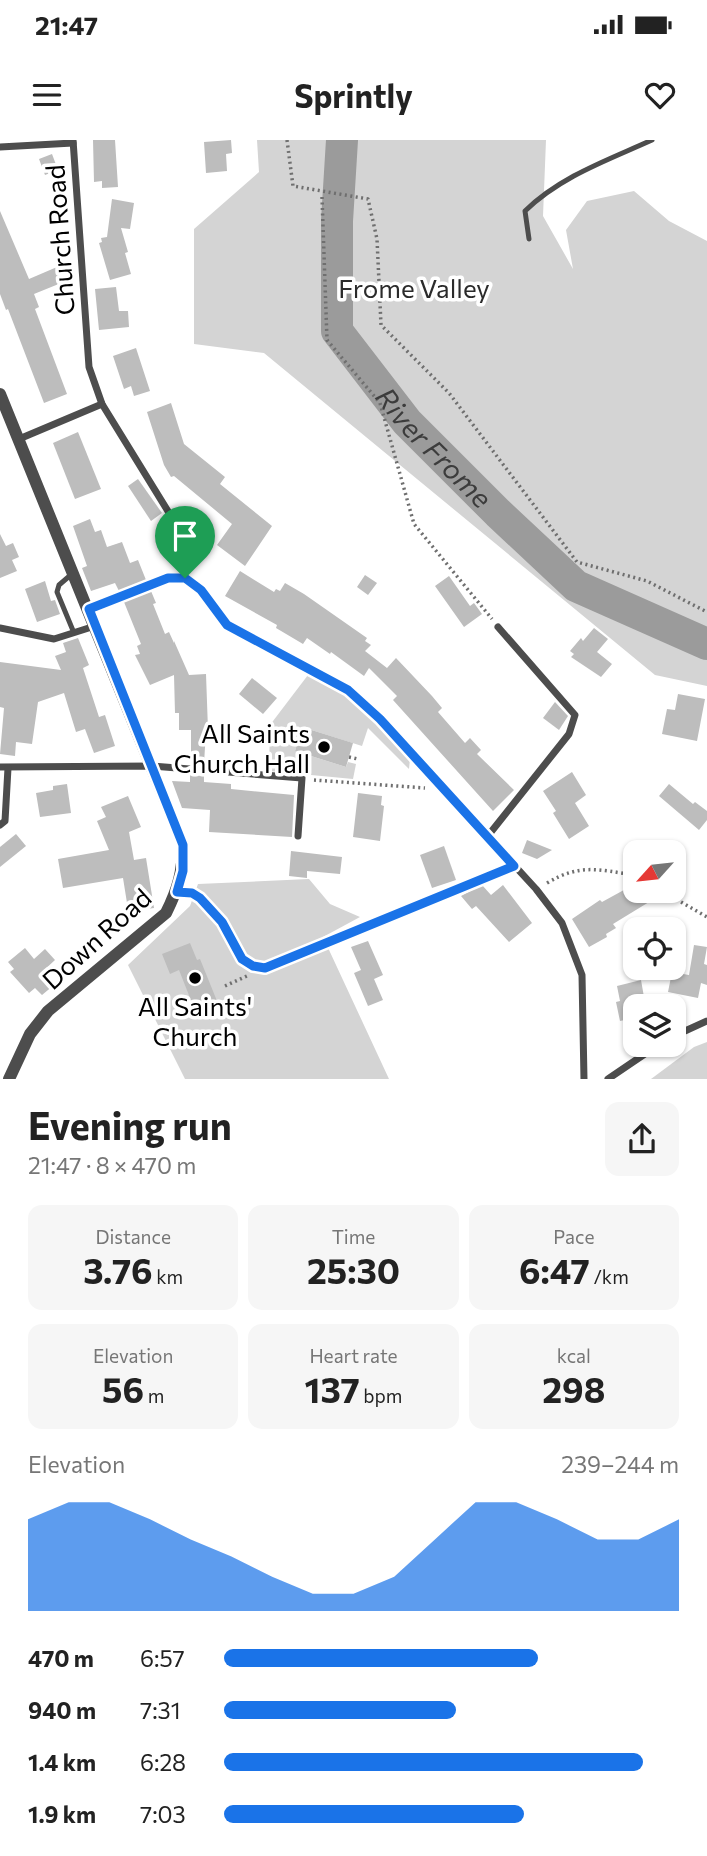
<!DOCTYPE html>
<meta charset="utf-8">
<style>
:root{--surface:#fff;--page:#f6f6f6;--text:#222;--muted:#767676;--accent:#1a73e8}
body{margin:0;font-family:Commissioner,sans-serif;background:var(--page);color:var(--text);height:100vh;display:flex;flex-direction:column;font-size:26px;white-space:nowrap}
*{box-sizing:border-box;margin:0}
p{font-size:23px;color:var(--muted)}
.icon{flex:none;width:38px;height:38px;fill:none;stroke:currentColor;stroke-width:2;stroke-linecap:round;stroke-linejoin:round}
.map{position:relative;height:939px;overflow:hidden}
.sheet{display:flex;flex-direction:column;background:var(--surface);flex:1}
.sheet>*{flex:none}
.needle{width:46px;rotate:243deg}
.tools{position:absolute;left:623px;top:700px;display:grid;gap:14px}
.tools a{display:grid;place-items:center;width:63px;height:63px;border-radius:14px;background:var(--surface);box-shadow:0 2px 5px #0004;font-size:35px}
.pin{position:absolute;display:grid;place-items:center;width:60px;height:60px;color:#fff;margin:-72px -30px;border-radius:50% 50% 50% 0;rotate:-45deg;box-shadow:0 0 7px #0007}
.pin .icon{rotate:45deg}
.round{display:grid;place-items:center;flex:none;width:74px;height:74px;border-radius:14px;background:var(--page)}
.summary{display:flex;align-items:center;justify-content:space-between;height:119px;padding:0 28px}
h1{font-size:38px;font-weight:700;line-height:52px}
.metrics{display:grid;grid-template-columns:repeat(3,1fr);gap:10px;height:119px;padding:7px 28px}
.metrics div{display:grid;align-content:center;border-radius:14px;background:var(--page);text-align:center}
.metrics b{font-size:35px;font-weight:700}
.metrics small{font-size:19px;font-weight:400}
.metrics p{font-size:19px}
.chart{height:196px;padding:14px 28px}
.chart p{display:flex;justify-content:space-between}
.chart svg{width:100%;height:126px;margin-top:7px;fill:var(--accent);opacity:.7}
ul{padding:0 28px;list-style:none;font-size:23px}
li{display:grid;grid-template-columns:112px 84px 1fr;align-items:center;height:52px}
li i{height:18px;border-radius:9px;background:var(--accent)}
.status{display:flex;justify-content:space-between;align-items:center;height:49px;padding:0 35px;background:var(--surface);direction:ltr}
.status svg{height:19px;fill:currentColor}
header{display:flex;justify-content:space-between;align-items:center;height:91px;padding:0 28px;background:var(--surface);font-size:32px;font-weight:700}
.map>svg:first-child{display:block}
</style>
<div class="status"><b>21:47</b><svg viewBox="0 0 49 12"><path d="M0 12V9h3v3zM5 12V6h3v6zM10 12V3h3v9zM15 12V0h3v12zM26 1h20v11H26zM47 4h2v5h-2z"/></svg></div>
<header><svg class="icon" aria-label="menu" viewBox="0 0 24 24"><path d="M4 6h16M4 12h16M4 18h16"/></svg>Sprintly<svg class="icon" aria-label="heart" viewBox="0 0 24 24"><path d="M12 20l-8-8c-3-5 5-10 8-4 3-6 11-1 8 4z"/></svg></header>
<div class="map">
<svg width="707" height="939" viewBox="0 0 707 939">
<rect width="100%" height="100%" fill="#fff"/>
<g fill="#d4d4d4">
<path d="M257,0h289l-3,76 30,53 -7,-39 21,-29 47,-10 35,30 38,20v445l-52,-11 -391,-322 -70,-9v-115l65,-57z"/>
<path d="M308,535c50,20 68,44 102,84l-1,10 -41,-41 -6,18 -60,-19 -7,24 51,16 2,-5 8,2 -3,15 -84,-8 1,-46z"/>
<path d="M309,739l21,25 30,13 -37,20 66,142h-204l-57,-114 62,-59 8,-22z"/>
<path d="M707,902v37h-56l43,-32z"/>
</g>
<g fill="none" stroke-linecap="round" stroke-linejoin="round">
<path stroke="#9b9b9b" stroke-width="32" id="s1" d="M342,0l-5,81v110l70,91 91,91 78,73 131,58"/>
</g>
<g fill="#bdbdbd">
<path d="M93,0h22l3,47 -16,1v-7l-8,1z"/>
<path d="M231,0l1,13 -6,1 1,17 -21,2 -2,-31z"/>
<path d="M52,14l6,16 -13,5 -6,-16z"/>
<path d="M112,59l22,4 -4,26 -9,-1 7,24 -3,1 6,21 -21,6 -11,-37 3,-1 -1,-4 6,-1z"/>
<path d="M0,71l29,68 35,-15 7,15 -37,15 5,13 -4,2 32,85 -23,9 -36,-94 -2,1 -6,-16z"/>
<path d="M116,147l3,24h9l1,16 -30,3 -4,-41z"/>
<path d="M136,208l14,43 -16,5 -3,-10 -7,3 -11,-33z"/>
<path d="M171,263l13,41 41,33 -5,7 52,42 -27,40 -28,-21 15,-21 -58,-48 -3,1 -7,-12 -17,-53z"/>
<path d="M78,292l23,57 -26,10 -22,-56z"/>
<path d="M138,339l24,34 -11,8 -23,-35z"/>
<path d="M90,379l5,13 6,-2 6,17 15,-5 8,21 8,-3 8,20 -27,11 -4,-8 -24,8 -9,-23 5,-2 -14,-40z"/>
<path d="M0,394l6,12 7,-3 6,14 -7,3 5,11 -17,7z"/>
<path d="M240,431l34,21 2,-3 4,2 5,-8 19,11 63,44 -2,3 6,4 -6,6 22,17 9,-10 36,38 10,12 -4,4 27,31 5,-5 11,12 -4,4 37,36 -21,21 -100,-111 4,-4 -28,-28 -5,8 -33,-24 -1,2 -23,-16 -4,6 -27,-16 1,-3 -52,-29z"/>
<path d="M365,435l12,8 -9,12 -11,-8z"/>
<path d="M449,436l21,30 4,-3 8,11 -18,13 -29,-41z"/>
<path d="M45,441l6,20 4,-1 5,14 -23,8 -12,-33z"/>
<path d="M151,451l5,12 -3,1 12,30 4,-2 5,11v-2l15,34 17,-1 2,56h-2l-2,34 -13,-1v-33h-12v-17h-4l-1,-38 -24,10 -15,-30 5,-1 -3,-8 4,-2 -17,-42z"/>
<path d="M594,488l14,11 -11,13 15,12 -11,13 -30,-20 3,-3 -4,-3 11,-13 2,3z"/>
<path d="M78,498l11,27 -6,3 16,49 6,-2 10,31 -21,7 -9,-24 -9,3 -12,-39 -26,9 -6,42 -16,-2 -1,14 -15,-2 4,-46 -4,-1v-45l61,8 -6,-14 11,-4 -3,-9z"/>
<path d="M252,538l25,20 -14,16 -24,-20z"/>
<path d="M678,554l27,5 -8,42 -35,-7 5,-25 8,1z"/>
<path d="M555,562l13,14 -9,14 -16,-12z"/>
<path d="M302,587l51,16 -7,24 -51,-16z"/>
<path d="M572,632l14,23 -11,8 14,23 -20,13 -16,-26 3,-2 -13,-20z"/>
<path d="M190,635l14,1v6l27,2v5l63,6 -2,42 -83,-5 1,-22 -28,-2 -10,-27 18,1z"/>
<path d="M67,644l4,29 -31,4 -4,-24 17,-3v-4z"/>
<path d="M669,644l24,20 2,-2 12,9v9l-8,10 -40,-34z"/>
<path d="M358,653l24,3 -1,9 3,1 -4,35 -27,-4z"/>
<path d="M128,656l13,31 -12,5 5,28 12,-2 8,50 -22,3 -1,-9 -4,1 -4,-25 -60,10 -5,-29 51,-9 -12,-29 9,-4 -5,-10z"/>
<path d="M16,694l10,12 -26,21v-20z"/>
<path d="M527,700l25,10 -15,9 -15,-6z"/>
<path d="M444,706l12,34 -24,8 -12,-33z"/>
<path d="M291,711l51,6 -2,17 -33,-3v7l-18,-2z"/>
<path d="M482,745l9,10 12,-10 29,38 -23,19 -33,-36 -4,3 -11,-13z"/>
<path d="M633,745l2,6h32l-54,33 3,4 -10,6 1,3 -18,10 -17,-28 28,-19 2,2z"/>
<path d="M368,801l15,34 -9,4 9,21 -15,6 -14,-33 7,-3 -10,-23z"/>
<path d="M190,803l7,17 3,-1 17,42 -18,7 -2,-6 -5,1 -13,-33 -9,4 -8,-20z"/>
<path d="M694,805l13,2 -3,17 3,1v20l-6,-2 -3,15 -30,-6 4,-20 17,3z"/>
<path d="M25,808l9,11 11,-10 10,11 -13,12 12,13 -12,10 -7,-7 -6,5 -19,-21 4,-3 -6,-7z"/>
<path d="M641,840l3,17 -14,3 4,18 -14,3 -4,-19 4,-1 -3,-15z"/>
</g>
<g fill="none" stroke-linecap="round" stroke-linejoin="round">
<g stroke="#6f6f6f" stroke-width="3.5" stroke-dasharray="2 3.5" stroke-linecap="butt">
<path d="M287,0l6,46 75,13 9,40 4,86 68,68 128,169 70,19 60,31"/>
<path d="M322,57l5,143 53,63 34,121 78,95"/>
<path d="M349,617l9,2"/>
<path d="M314,640l111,8"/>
<path d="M547,743c34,-20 51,-13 88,-8"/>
<path d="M662,751l45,26"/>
<path d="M225,846l24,-11"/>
</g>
<g stroke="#4d4d4d" stroke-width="5">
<path d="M529,99l-4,-28c36,-35 83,-51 127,-71"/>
<path d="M73,433l-14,12 -2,7 17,41"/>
<path d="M177,752l15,1 8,5 22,24 20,37 11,7 12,2 249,-102"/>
</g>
<g stroke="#4d4d4d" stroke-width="7">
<path d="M73,0l16,227 13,37 88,143 1,11 -6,20"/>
<path d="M0,7l73,-4"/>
<path d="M19,299l83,-35"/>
<path d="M89,469l79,-31h17l16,12 26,35 121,65 32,29 156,170 26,34 20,52 2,104"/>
<path d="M0,488l54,11 41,-13"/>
<path d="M0,627l152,-1 150,12 -4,58"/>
<path d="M0,685l5,-4 3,-53"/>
<path d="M487,697l82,-103 6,-19 -77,-88"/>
<path d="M674,896l33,-15"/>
<path d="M608,939l50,-34"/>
</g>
<path stroke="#4d4d4d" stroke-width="12" d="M0,254l183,451c0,26 -5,44 -17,68l-118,98 -18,23 -21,45"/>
</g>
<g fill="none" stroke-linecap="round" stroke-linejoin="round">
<g stroke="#fff" stroke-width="14">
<path id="route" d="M168,438h17l16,12 26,35 121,65 32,29 134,147 -249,102 -12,-2 -11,-7 -20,-37 -22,-24 -8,-5 -15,-1 6,-21v-26l-94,-236z"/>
</g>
<use href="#route" stroke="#1a73e8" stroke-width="9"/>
</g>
<g fill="#000" stroke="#fff" stroke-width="2.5">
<circle cx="324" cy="607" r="7"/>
<circle cx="195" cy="838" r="7"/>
</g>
<g text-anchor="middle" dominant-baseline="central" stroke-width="7" stroke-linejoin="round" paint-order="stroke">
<g font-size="26" fill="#000" stroke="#fff">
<text transform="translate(59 100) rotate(-94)">Church Road</text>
<text transform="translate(96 798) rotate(-42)">Down Road</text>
</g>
<g font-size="26" fill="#2b2b2b" stroke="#fff">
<text x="414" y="147">Frome Valley</text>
</g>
<g font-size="26" fill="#000" stroke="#fff" text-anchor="end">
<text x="310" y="592">All Saints<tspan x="310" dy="30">Church Hall</tspan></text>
<text x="195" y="865" text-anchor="middle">All Saints'<tspan x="195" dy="30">Church</tspan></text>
</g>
<g font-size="28" font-style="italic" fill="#3c3c3c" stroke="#fff">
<text stroke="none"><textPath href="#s1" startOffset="343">River Frome</textPath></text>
</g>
</g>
</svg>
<div class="tools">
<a><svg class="needle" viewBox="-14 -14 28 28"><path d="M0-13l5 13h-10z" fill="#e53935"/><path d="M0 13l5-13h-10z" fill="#767676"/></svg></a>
<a><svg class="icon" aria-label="locate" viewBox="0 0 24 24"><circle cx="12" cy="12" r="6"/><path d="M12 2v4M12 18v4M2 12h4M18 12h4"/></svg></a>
<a><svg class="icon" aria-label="layers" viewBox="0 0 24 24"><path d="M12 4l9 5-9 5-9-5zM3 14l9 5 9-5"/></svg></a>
</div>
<div class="pin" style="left:185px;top:438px;background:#1e9e55"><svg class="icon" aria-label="arrive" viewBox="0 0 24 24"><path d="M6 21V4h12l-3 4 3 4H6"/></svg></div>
</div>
<section class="sheet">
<div class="summary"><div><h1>Evening run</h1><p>21:47 · 8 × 470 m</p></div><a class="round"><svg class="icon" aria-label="share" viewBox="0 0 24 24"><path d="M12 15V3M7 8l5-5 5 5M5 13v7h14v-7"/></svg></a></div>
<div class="metrics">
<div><p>Distance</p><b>3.76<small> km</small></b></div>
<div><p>Time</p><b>25:30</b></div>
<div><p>Pace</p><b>6:47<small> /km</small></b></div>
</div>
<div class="metrics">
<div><p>Elevation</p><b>56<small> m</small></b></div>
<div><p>Heart rate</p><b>137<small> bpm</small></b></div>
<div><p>kcal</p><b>298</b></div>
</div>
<div class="chart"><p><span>Elevation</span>239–244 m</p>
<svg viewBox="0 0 160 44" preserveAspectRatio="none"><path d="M0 44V12L10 6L20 6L30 12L40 19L50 25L60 32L70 38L80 38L90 32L100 19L110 6L120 6L130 12L140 19L150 19L160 12V44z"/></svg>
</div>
<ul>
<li><b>470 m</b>6:57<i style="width:69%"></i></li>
<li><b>940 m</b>7:31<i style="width:51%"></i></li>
<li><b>1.4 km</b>6:28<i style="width:92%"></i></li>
<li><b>1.9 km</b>7:03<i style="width:66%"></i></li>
</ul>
</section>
